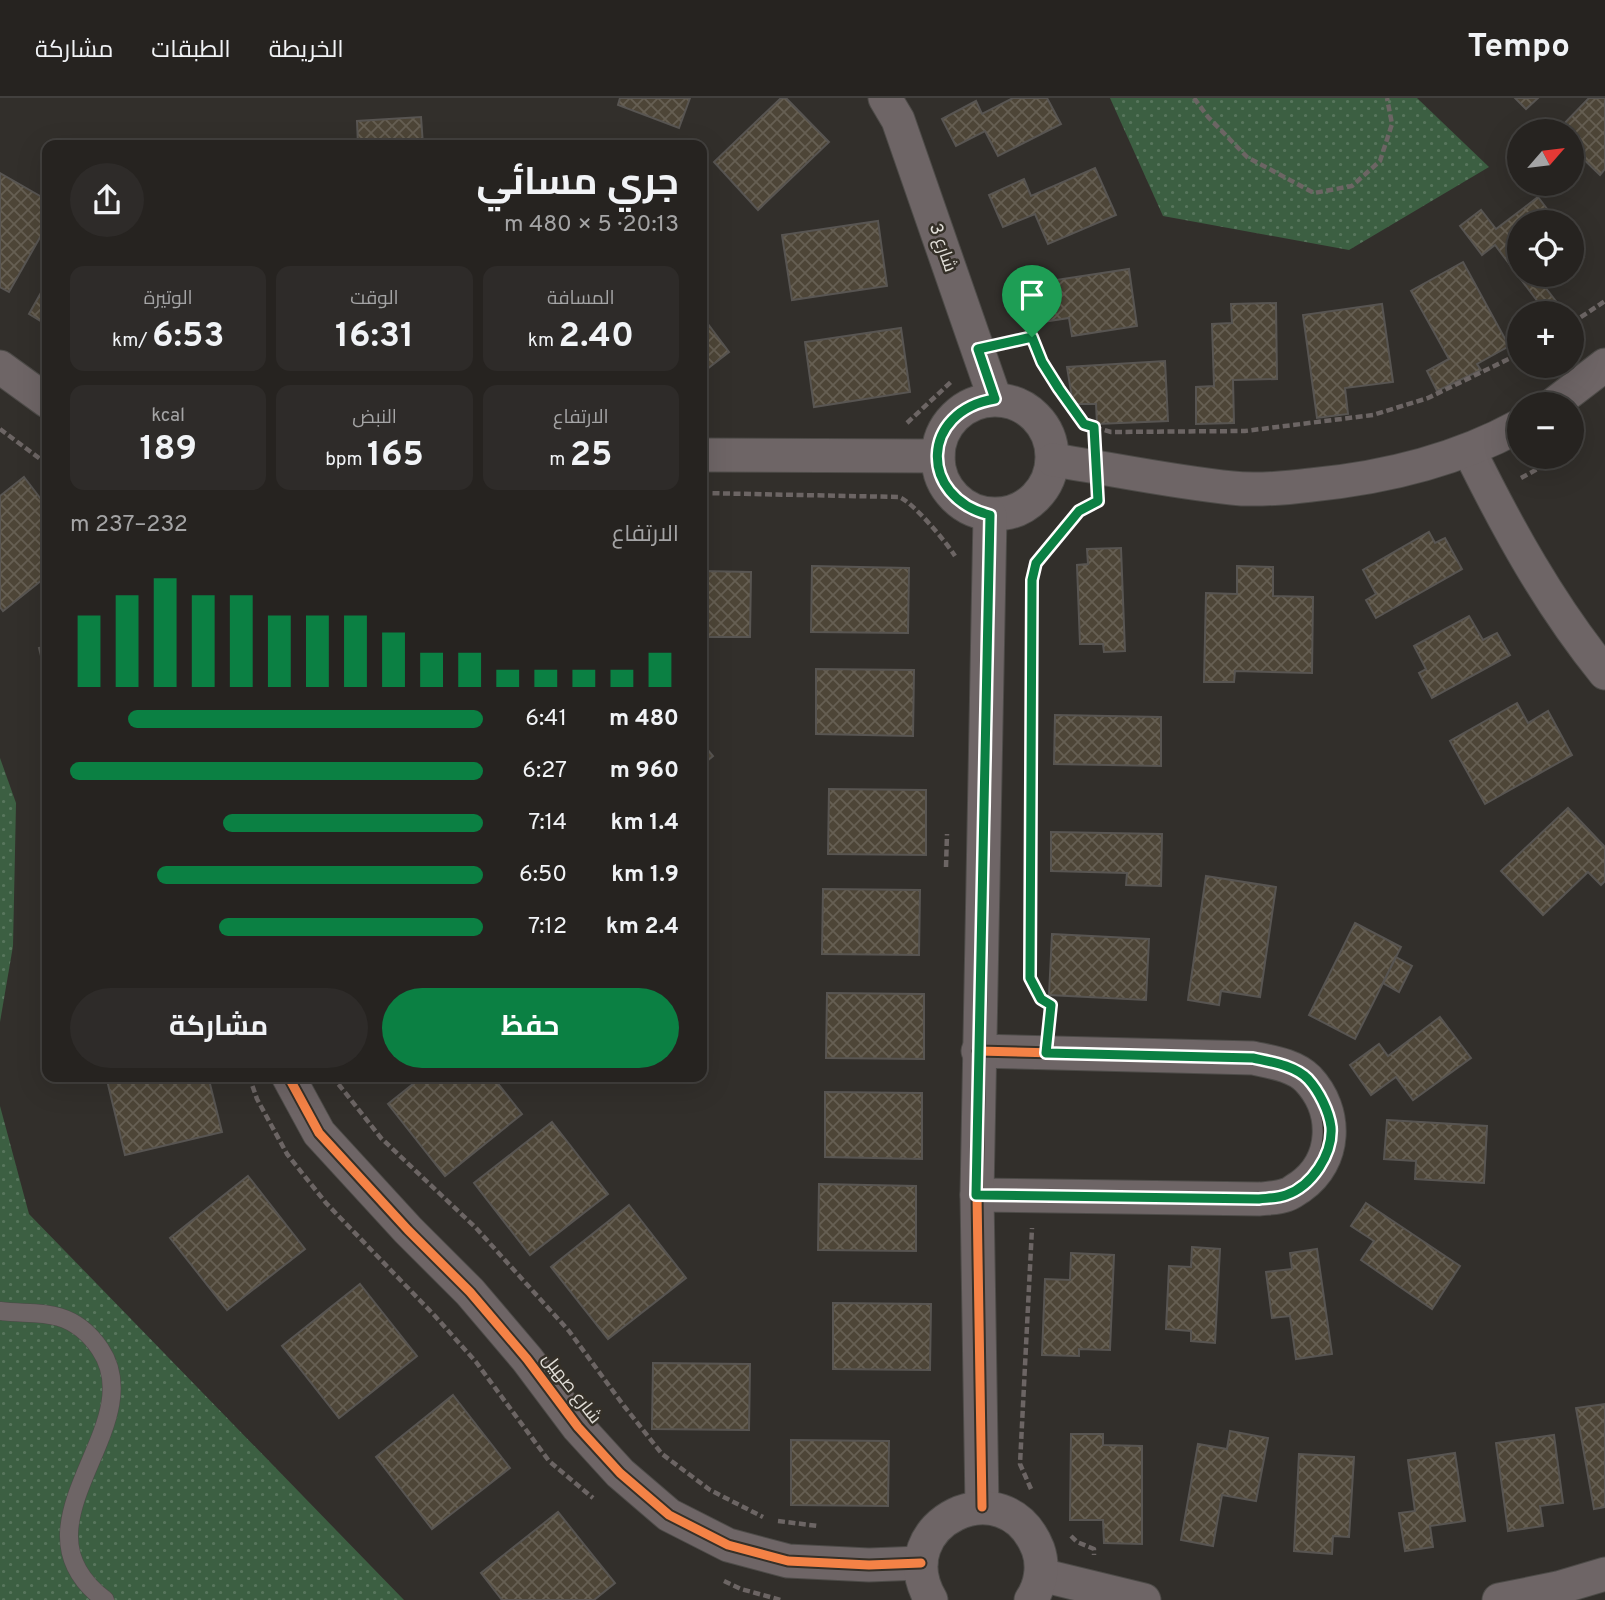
<!DOCTYPE html>
<html lang="ar">
<meta charset="utf-8">
<style>
:root{--surface:#262320;--page:#2e2b29;--text:#f1f3f6;--muted:#a4a4a5;--line:#42403e;--accent:#0b8043}
body{margin:0;font-family:Overpass,Cairo,sans-serif;background:var(--page);color:var(--text);direction:rtl;height:100vh;display:flex;flex-direction:column;font-size:26px;white-space:nowrap}
*{box-sizing:border-box;margin:0}
p{font-size:23px;color:var(--muted)}
.icon{flex:none;width:38px;height:38px;fill:none;stroke:currentColor;stroke-width:2;stroke-linecap:round;stroke-linejoin:round}
.map{position:relative;flex:1;overflow:hidden;direction:ltr}
.details{position:absolute;left:42px;top:42px;width:665px;height:942px;display:flex;flex-direction:column;background:var(--surface);border-radius:14px;box-shadow:0 7px 28px #0002,0 0 0 2px var(--line);direction:rtl}
.details>*{flex:none}
.needle{width:46px;rotate:62deg}
.controls{position:absolute;left:1507px;top:21px;display:grid;gap:14px}
.controls a{display:grid;place-items:center;width:77px;height:77px;border-radius:50%;background:var(--surface);box-shadow:0 7px 28px #0002,0 0 0 2px var(--line);font-size:35px}
.pin{position:absolute;display:grid;place-items:center;width:60px;height:60px;color:#fff;margin:-72px -30px;border-radius:50% 50% 50% 0;rotate:-45deg;box-shadow:0 0 7px #0007}
.pin .icon{rotate:45deg}
.round{display:grid;place-items:center;flex:none;width:74px;height:74px;border-radius:37px;background:var(--page)}
.summary{display:flex;align-items:center;justify-content:space-between;height:119px;padding:0 28px}
h1{font-size:38px;font-weight:700;line-height:52px}
.stats{display:grid;grid-template-columns:repeat(3,1fr);gap:10px;height:119px;padding:7px 28px}
.stats div{display:grid;align-content:center;border-radius:14px;background:var(--page);text-align:center}
.stats b{font-size:35px;font-weight:700}
.stats small{font-size:19px;font-weight:400}
.stats p{font-size:19px}
.chart{height:196px;padding:14px 28px}
.chart p{display:flex;justify-content:space-between}
.chart svg{width:100%;height:126px;margin-top:7px;stroke:var(--accent);stroke-width:6}
.primary-button{display:flex;gap:14px;margin-top:auto;padding:14px 28px}
.primary-button a{flex:1;height:80px;border-radius:42px;background:var(--accent);color:#fff;font-size:28px;font-weight:700;line-height:80px;text-align:center}
.primary-button a+a{background:var(--page);color:var(--text)}
ul{padding:0 28px;list-style:none;font-size:23px}
li{display:grid;grid-template-columns:112px 84px 1fr;align-items:center;height:52px}
li i{height:18px;border-radius:9px;background:var(--accent)}
header{display:flex;align-items:center;gap:42px;box-sizing:border-box;height:98px;padding:0 35px;background:var(--surface);border-bottom:2px solid var(--line)}
header strong{font-size:33px}
nav{display:flex;gap:38px;margin-inline-start:auto;font-size:24px}
.map>svg:first-child{display:block}
</style>
<header>
<strong>Tempo</strong>
<nav><a>الخريطة</a><a>الطبقات</a><a>مشاركة</a></nav>
</header>
<div class="map">
<svg width="1605" height="1502" viewBox="0 0 1605 1502">
<defs>
<pattern id="grass-dots" width="8" height="8" patternUnits="userSpaceOnUse" patternTransform="scale(1.75)"><rect width="8" height="8" fill="#3c5f42"/><path d="M2 2h.1M6 6h.1" fill="none" stroke="#58765d" stroke-width="1.8" stroke-linecap="round"/></pattern>
<pattern id="building-cross-hatch" width="8" height="8" patternUnits="userSpaceOnUse" patternTransform="scale(1.75)"><rect width="8" height="8" fill="#4d4537"/><path d="M0 0l8 8M0 8l8-8" fill="none" stroke="#665f53"/></pattern>
</defs>
<rect width="100%" height="100%" fill="#322f2b"/>
<g fill="url(#grass-dots)">
<path d="M1110,0h307l72,69 -140,83 -186,-34z"/>
<path d="M0,660l16,45 -3,143 -13,76z"/>
<path d="M0,1008l29,108 375,386h-404z"/>
</g>
<g fill="url(#building-cross-hatch)" stroke="#585552" stroke-width="2">
<path d="M620,0h70l-11,30 -61,-23z"/>
<path d="M781,0h5l43,44 -71,68 -44,-48z"/>
<path d="M1013,0h34l14,26 -63,32 -13,-25 -29,15 -14,-27 34,-18 6,13z"/>
<path d="M1515,0h23l-12,11z"/>
<path d="M1589,0h16v71l-5,6 -28,-27v-17h-15z"/>
<path d="M421,19l2,28h-65l-1,-24z"/>
<path d="M1095,70l21,47 -68,29 -13,-30 -32,13 -14,-32 35,-16 7,17z"/>
<path d="M0,75l47,27v25l-38,67 -9,-5z"/>
<path d="M1538,99l19,25h-38v53h42l-16,12 20,26h-42l15,-11 -43,-57 -13,10 -22,-29 21,-16 15,19z"/>
<path d="M878,123l9,65 -95,14 -10,-65z"/>
<path d="M1572,143l12,16 -12,10z"/>
<path d="M1463,164l46,84 -32,18 4,6 -44,21 -10,-20 22,-12 -38,-68z"/>
<path d="M1129,171l8,57 -65,10 -3,-18 -40,6 -6,-39z"/>
<path d="M47,184v43l-18,-11z"/>
<path d="M1276,205l1,76 -44,1 1,43 -38,1v-37l18,-1 -2,-62 20,-1 -1,-19z"/>
<path d="M1382,206l11,78 -48,6 3,26 -31,4 -14,-103z"/>
<path d="M702,218l27,36 -27,21z"/>
<path d="M901,230l9,64 -96,15 -9,-65z"/>
<path d="M1165,263l3,60 -71,3 -1,-20h-23l-6,-37z"/>
<path d="M24,379l23,30v69l-44,35 -3,-4v-111z"/>
<path d="M1429,434l6,11 10,-5 17,31 -86,49 -10,-18 10,-6 -13,-24z"/>
<path d="M1121,450l4,103 -21,1 -1,-8h-23l-3,-79 11,-1 -1,-15z"/>
<path d="M812,468l97,2 -1,65 -97,-1z"/>
<path d="M1237,468l36,1v29l40,1 -1,76 -77,-2 -1,11h-30l2,-89 31,1z"/>
<path d="M702,473l49,1 -1,65h-48z"/>
<path d="M1469,518l14,24 14,-7 13,22 -78,43 -13,-25 7,-4 -12,-23z"/>
<path d="M47,548v34l-8,-32z"/>
<path d="M816,571l98,1 -1,66 -97,-2z"/>
<path d="M1517,605l11,20 20,-12 24,44 -87,49 -35,-63z"/>
<path d="M1055,617l106,2v49l-107,-2z"/>
<path d="M702,645l11,13 -11,9z"/>
<path d="M829,691l97,1v65l-98,-1z"/>
<path d="M1568,710l37,39v34l-4,4 -13,-13 -45,43 -42,-44z"/>
<path d="M1051,734l111,2 -1,52 -35,-1 1,-12 -76,-2z"/>
<path d="M1206,778l70,11 -16,110 -39,-6 -2,14 -31,-5z"/>
<path d="M823,791l97,1 -1,65 -97,-1z"/>
<path d="M1355,825l46,24 -46,92 -46,-24z"/>
<path d="M1052,836l97,5 -3,61 -97,-5z"/>
<path d="M1396,859l16,9 -13,26 -16,-9z"/>
<path d="M827,895l97,1v65l-98,-1z"/>
<path d="M1440,919l31,41 -58,42 -17,-23 -25,18 -21,-30 29,-21 9,12z"/>
<path d="M106,978h102l14,56 -97,23z"/>
<path d="M423,978h69l30,38 -77,62 -57,-72z"/>
<path d="M825,994l97,1v66l-97,-2z"/>
<path d="M1387,1022l100,6 -3,57 -69,-4 1,-18 -32,-2z"/>
<path d="M552,1024l56,72 -78,61 -56,-72z"/>
<path d="M248,1078l57,73 -78,61 -57,-72z"/>
<path d="M819,1086l97,2v65l-98,-1z"/>
<path d="M1366,1105l94,63 -28,43 -71,-49 13,-19 -23,-15z"/>
<path d="M629,1107l57,73 -78,61 -57,-72z"/>
<path d="M1192,1149l28,2 -5,94 -24,-2v-10l-25,-2 3,-63 22,1z"/>
<path d="M1317,1151l15,105 -36,5 -6,-43 -18,2 -6,-46 26,-3 -2,-16z"/>
<path d="M1071,1155l43,2 -4,95 -31,-1v7l-37,-1 3,-76 25,1z"/>
<path d="M360,1186l57,72 -78,62 -57,-72z"/>
<path d="M833,1205l98,1 -1,66 -97,-1z"/>
<path d="M653,1265l97,1 -1,66 -97,-1z"/>
<path d="M453,1297l57,73 -78,61 -56,-72z"/>
<path d="M1605,1306v103l-11,2 -18,-101z"/>
<path d="M1230,1333l38,7 -12,63 -34,-6 -9,51 -32,-6 17,-96 29,5z"/>
<path d="M1071,1336h32v11l39,1v98l-38,-1 -1,-23h-33z"/>
<path d="M1554,1337l9,68 -23,3 3,20 -35,5 -12,-88z"/>
<path d="M791,1342l98,1 -1,65 -97,-1z"/>
<path d="M1455,1355l10,68 -35,5 3,21 -28,4 -6,-38 16,-2 -7,-51z"/>
<path d="M1299,1356l55,3 -5,80 -16,-1 -1,18 -38,-3z"/>
<path d="M558,1414l57,71 -21,17h-92l-21,-27z"/>
</g>
<g fill="none" stroke-linecap="round" stroke-linejoin="round">
<g stroke="#4d4b48" stroke-width="19">
<path id="service" d="M0,1213c19,3 40,0 59,6 17,5 31,17 41,32 53,78 -96,176 5,251"/>
</g>
<g stroke="#4d4b48" stroke-width="35">
<g id="minor">
<path d="M885,0l13,22 97,279"/>
<path d="M0,269l47,34"/>
<circle cx="995" cy="359" r="57"/>
<path d="M1554,306l51,-39"/>
<path d="M1469,352c39,79 80,154 136,223"/>
<path d="M702,357l236,1"/>
<path d="M1053,362c59,9 119,22 179,28 25,3 54,0 79,-3 72,-7 144,-24 208,-59"/>
<path d="M288,978l31,57 89,97 62,62 57,67 51,68 42,46 49,42 59,30 60,16 81,4 52,-2"/>
<path d="M977,1097l283,4c8,-1 18,-1 26,-4 5,-1 10,-6 14,-8 37,-26 38,-76 8,-108 -14,-14 -37,-17 -55,-21l-275,-7"/>
<path d="M982,1409l-5,-312 13,-680"/>
<path d="M1041,1477l103,25"/>
<path d="M931,1502c-45,-76 74,-135 107,-51 6,17 3,36 -7,51"/>
<path d="M1499,1502l59,-12 47,-14"/>
</g>
</g>
<g stroke="#6c6564" stroke-width="4.5" stroke-dasharray="7 3.5" stroke-linecap="butt">
<path d="M1194,0l14,19 39,40 67,36 38,-7 28,-25 12,-37 -5,-26"/>
<path d="M1572,225l33,-22"/>
<path d="M1009,244l23,-5 10,25 42,62 27,8 134,-1 128,-16 55,-17 91,-44"/>
<path d="M907,325l45,-42"/>
<path d="M0,331l47,35"/>
<path d="M1521,380l22,-12 -1,-9"/>
<path d="M702,395l197,4c13,4 48,46 56,59"/>
<path d="M946,769l1,-33"/>
<path d="M1049,923l2,-16 -10,-6 -11,-21 2,-398 4,-17 43,-52 18,-9"/>
<path d="M249,978l8,23 30,55 39,49 109,113 41,46 73,99 44,37"/>
<path d="M332,978l49,62 95,90 93,103 55,75 38,48 48,36 53,27"/>
<path d="M1031,1391l-11,-25 12,-236"/>
<path d="M778,1423l40,5"/>
<path d="M1071,1438l6,6 17,7v6"/>
<path d="M724,1483l17,8 40,11"/>
</g>
<use href="#service" stroke="#6e6566" stroke-width="18"/>
<use href="#minor" stroke="#6e6566" stroke-width="33"/>
<g stroke="#353028" stroke-width="13">
<g id="cycleway">
<path d="M288,978l31,57 89,97 62,62 57,67 51,68 42,46 49,42 59,30 60,16 81,4 52,-2"/>
<path d="M977,1097l283,4c8,-1 18,-1 26,-4 5,-1 10,-6 14,-8 37,-26 38,-76 8,-108 -14,-14 -37,-17 -55,-21l-275,-7"/>
<path d="M982,1409l-5,-312 13,-680"/>
</g>
</g>
<use href="#cycleway" stroke="#f48246" stroke-width="9"/>
</g>
<g fill="none" stroke-linecap="round" stroke-linejoin="round">
<g stroke="#fff" stroke-width="14">
<path id="route" d="M1032,239l10,25 17,27 25,35 10,3 4,74 -19,10 -43,52 -4,17 -2,398 11,21 10,6 -5,48 207,5c18,4 41,7 55,21 11,12 21,32 23,48 2,27 -19,59 -45,68 -8,3 -18,3 -27,4l-283,-4 14,-680c-72,-18 -70,-104 5,-116l-17,-50z"/>
</g>
<use href="#route" stroke="#0b8043" stroke-width="9"/>
</g>
<g text-anchor="middle" dominant-baseline="central" stroke-width="5" stroke-linejoin="round" paint-order="stroke">
<g font-size="18" fill="#e1ded8" stroke="#353028">
<text transform="translate(942 150) rotate(71)">3 شارع</text>
<text transform="translate(571 1291) rotate(52)">شارع صهيل</text>
</g>
</g>
</svg>
<div class="controls">
<a><svg class="needle" viewBox="-14 -14 28 28"><path d="M0-13l5 13h-10z" fill="#e53935"/><path d="M0 13l5-13h-10z" fill="#a4a4a5"/></svg></a>
<a><svg class="icon" aria-label="locate" viewBox="0 0 24 24"><circle cx="12" cy="12" r="6"/><path d="M12 2v4M12 18v4M2 12h4M18 12h4"/></svg></a>
<a>+</a>
<a>−</a>
</div>
<div class="pin" style="left:1032px;top:239px;background:#1e9e55"><svg class="icon" aria-label="arrive" viewBox="0 0 24 24"><path d="M6 21V4h12l-3 4 3 4H6"/></svg></div>
<section class="details">
<div class="summary"><div><h1>جري مسائي</h1><p>20:13 · 5 × 480 m</p></div><a class="round"><svg class="icon" aria-label="share" viewBox="0 0 24 24"><path d="M12 15V3M7 8l5-5 5 5M5 13v7h14v-7"/></svg></a></div>
<div class="stats">
<div><p>المسافة</p><b>2.40<small> km</small></b></div>
<div><p>الوقت</p><b>16:31</b></div>
<div><p>الوتيرة</p><b>6:53<small> /km</small></b></div>
</div>
<div class="stats">
<div><p>الارتفاع</p><b>25<small> m</small></b></div>
<div><p>النبض</p><b>165<small> bpm</small></b></div>
<div><p>kcal</p><b>189</b></div>
</div>
<div class="chart"><p><span>الارتفاع</span>232–237 m</p>
<svg viewBox="0 0 160 44" preserveAspectRatio="none"><path d="M5 44V19M15 44V12M25 44V6M35 44V12M45 44V12M55 44V19M65 44V19M75 44V19M85 44V25M95 44V32M105 44V32M115 44V38M125 44V38M135 44V38M145 44V38M155 44V32"/></svg>
</div>
<ul>
<li><b>480 m</b>6:41<i style="width:86%"></i></li>
<li><b>960 m</b>6:27<i style="width:100%"></i></li>
<li><b>1.4 km</b>7:14<i style="width:63%"></i></li>
<li><b>1.9 km</b>6:50<i style="width:79%"></i></li>
<li><b>2.4 km</b>7:12<i style="width:64%"></i></li>
</ul>
<div class="primary-button"><a>حفظ</a><a>مشاركة</a></div>
</section>
</div>
